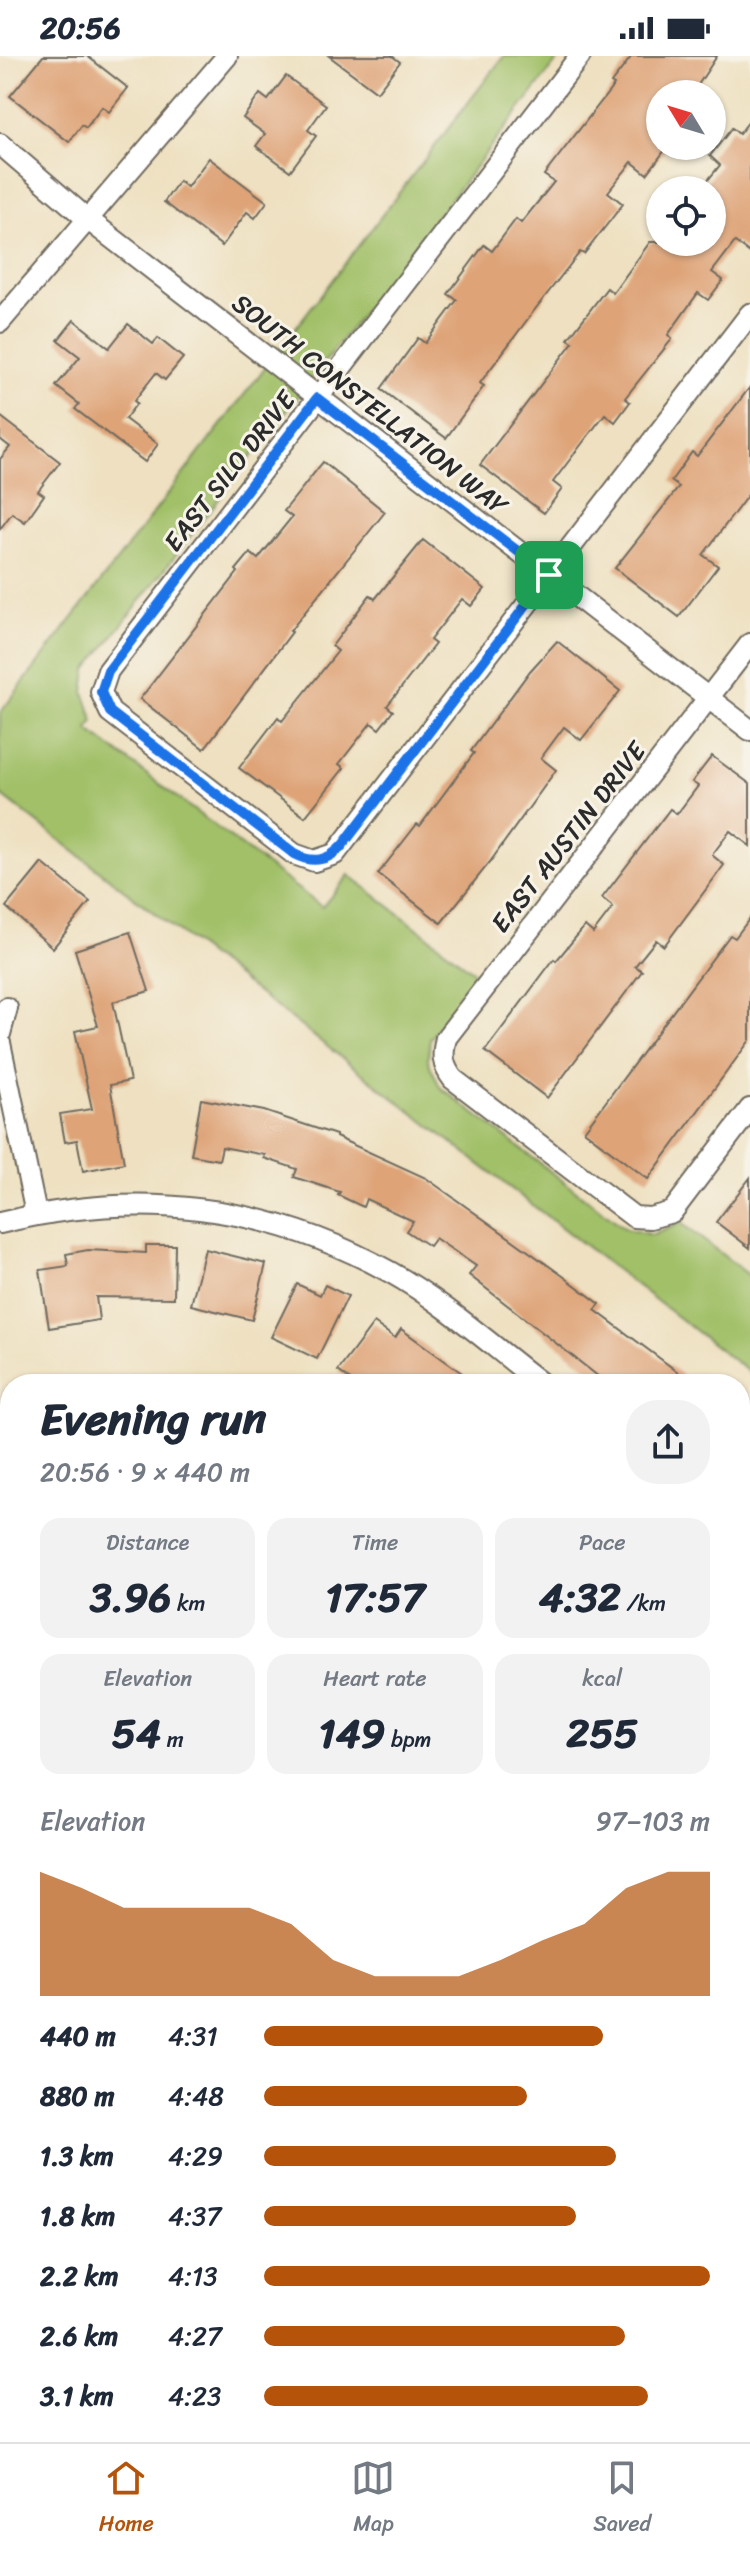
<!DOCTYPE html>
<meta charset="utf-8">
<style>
:root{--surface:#fff;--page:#f2f2f3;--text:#1f2937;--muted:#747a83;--line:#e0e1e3;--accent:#b45309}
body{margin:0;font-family:Sriracha,sans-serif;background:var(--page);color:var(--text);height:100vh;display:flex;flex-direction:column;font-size:30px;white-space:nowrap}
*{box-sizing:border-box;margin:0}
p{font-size:26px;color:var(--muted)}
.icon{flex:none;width:44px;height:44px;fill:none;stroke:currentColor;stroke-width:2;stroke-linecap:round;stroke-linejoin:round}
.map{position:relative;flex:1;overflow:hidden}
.panel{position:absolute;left:0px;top:1318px;width:750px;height:1068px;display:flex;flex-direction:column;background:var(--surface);border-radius:32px 32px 0 0;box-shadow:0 2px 6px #0004}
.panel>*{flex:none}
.needle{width:52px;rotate:308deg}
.controls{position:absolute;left:646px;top:24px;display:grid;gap:16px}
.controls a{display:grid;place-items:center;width:80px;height:80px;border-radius:50%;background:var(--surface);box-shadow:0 2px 6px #0004;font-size:40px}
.pin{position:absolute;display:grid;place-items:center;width:68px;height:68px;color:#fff;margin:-34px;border-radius:16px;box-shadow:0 4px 12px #0006}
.round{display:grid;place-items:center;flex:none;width:84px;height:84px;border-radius:32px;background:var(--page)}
.summary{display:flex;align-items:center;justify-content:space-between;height:136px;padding:0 40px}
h1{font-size:44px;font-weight:700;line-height:60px}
.figures{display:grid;grid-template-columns:repeat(3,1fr);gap:12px;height:136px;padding:8px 40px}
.figures div{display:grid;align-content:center;border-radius:20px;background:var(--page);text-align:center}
.figures b{font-size:40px;font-weight:700}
.figures small{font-size:22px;font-weight:400}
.figures p{font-size:22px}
.chart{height:224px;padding:16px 40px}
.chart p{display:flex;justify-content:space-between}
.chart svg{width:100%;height:144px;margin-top:8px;fill:var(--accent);opacity:.7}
ul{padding:0 40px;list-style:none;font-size:26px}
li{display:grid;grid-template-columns:128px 96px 1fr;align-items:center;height:60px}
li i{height:20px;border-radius:10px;background:var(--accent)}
.status{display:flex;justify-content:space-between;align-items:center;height:56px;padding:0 40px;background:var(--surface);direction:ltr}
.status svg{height:22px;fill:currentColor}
.tabs{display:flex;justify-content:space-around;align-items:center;height:112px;border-top:2px solid var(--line);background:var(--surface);font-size:22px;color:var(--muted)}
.tabs a{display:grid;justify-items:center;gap:4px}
.tabs .selected{color:var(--accent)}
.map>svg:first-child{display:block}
</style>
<div class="status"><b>20:56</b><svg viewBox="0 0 49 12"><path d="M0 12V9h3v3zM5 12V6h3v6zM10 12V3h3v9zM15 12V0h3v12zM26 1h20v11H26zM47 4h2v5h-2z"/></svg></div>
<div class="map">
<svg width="750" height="2386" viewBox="0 0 750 2386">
<rect width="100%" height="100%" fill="#f7f3e8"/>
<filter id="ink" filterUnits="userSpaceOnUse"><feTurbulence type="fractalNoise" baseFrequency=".0125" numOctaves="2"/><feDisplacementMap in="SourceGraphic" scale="16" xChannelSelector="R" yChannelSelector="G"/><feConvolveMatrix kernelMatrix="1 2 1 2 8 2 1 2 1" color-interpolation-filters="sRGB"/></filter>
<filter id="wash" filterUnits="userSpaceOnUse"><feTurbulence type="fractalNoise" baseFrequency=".006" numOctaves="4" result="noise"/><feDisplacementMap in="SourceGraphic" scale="32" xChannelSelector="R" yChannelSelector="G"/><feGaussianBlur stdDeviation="1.8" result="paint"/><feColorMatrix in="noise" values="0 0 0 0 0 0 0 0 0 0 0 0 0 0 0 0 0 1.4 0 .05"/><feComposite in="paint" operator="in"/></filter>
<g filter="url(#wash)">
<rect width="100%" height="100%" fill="#eee0c0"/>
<g fill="#a1c068" stroke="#66764a" stroke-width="2">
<path d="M504,0h57l-474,614 -3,22 10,29 -6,9 234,177 27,-32 130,101 -49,63 -2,22 12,26 186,142 27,6 28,-12 69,53v97l-750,-579v-81z"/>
<path d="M10,1358v505l-10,-16v-485z"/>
<path d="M740,1650l10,7v469l-10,-5z"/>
<path d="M91,2376h462l45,10h-507z"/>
</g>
<path fill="#55bad4" stroke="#407280" stroke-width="2" d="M10,1557v161l-10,9v-167z"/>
<g id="blocks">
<g fill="#dea377">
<path d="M43,0h44l41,32 -19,24 -7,-5 -16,21 -4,-3 -13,17 -59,-46z"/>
<path d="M329,0h63l8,6 -23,30z"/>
<path d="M632,0h85l-25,38h-32v52h8l-21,28 -15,-12 -24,30 15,12 -39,50 -4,-2 -47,60 -53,71 4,3 -38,52 -65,-49 37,-51 7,5 32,-43 -9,-6 36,-49 8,6 24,-32 5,4 33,-41 -10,-7 70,-90 -3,-2z"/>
<path d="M286,20l40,29 -18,25 8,6 -26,35 -34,-25 9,-12 -22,-16 17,-24 8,6z"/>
<path d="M750,64v133l-15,-11 -23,30 11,8 -15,20 -10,-7 -30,42 4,4 -47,59 5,4 -15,20 -10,-8 -24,31 -28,37 9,7 -18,24 -64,-48 93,-123 -5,-3 39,-51 6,5 37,-51h62v-52h-12l20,-25 -10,-9 22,-28 7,6z"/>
<path d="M209,102l58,44 -12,16 -8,-6 -25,34 -58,-44 15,-21 8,6z"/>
<path d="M74,264l35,28 19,-24 25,20 5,-6 25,20 -18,22 -9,-7 -22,28 3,2 -12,16 33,25 -13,18 -70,-53 4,-5 -23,-18 24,-29 -22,-17z"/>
<path d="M750,331v105l-47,63 15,11 -39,51 -64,-49 64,-81 -8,-6 21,-29 5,4z"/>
<path d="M0,360l60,46 -22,29 6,4 -19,27 -13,-9 -12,16v-70l10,-12 -10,-8z"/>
<path d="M323,406l62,50 -95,119 2,1 -88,117 -64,-50 98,-127 -2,-2 14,-17 8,6 34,-42 -8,-6z"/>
<path d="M423,484l62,49 -14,17 -9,-7 -32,41 5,4 -48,62 6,5 -14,18 -8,-6 -32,41 5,4 -39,49 -66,-49 39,-51 4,4 56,-70 -6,-5 38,-51 5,4z"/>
<path d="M557,585l63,50 -39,49 -17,-13 -23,31 15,12 -66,92 -49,61 -63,-49 39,-50 3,2 54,-73 -3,-2 59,-80z"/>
<path d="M712,700l38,28v62l-20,-15 -18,24 12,10 -60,81 -8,-6 -21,26 7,5 -95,127 -62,-47 69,-92 2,2 29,-35 8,7 20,-26 -11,-9 68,-89 7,5 21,-28 -6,-4z"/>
<path d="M42,807l48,39 -37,46 -47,-41z"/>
<path d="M750,862v122l-102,139 -64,-48 146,-196 5,3z"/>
<path d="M130,876l19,59 -36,11 17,79 -20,4 14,78 -41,8 -6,-31 -12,2 -5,-28 32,-5 -17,-78 23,-5 -23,-76z"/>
<path d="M201,1043l63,12 72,24v2l90,41 137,98 37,28 -5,6 99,74h-86l-139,-109 7,-9 -41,-28 -6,8 -23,-15 7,-10 -47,-22 -3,8 -25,-12 2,-3 -46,-15 3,-8 -33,-11 1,-3 -43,-8 -3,13 -28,-5z"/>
<path d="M750,1122v70l-34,-26z"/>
<path d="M146,1189h29l-1,53 -78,-1 3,23 -50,8 -9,-58 28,-4 -2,-12 22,-4 58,3z"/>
<path d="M205,1193l61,15 -14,56 -61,-15z"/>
<path d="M297,1228l23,11 5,-10 23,11 -31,63 -46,-22z"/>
<path d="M374,1267l21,15 6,-9 76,55h-121l-18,-13z"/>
</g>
</g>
</g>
<g filter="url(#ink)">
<use href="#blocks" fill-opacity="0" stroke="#6f6a5f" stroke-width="2"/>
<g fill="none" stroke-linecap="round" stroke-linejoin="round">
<g stroke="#6f6a5f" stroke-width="24">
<g id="minor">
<path d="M580,0l-472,615 -7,21 9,20 184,142 20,7 21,-7 415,-540"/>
<path d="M0,88l86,74 664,512"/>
<path d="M0,266l227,-266"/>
<path d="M750,588l-304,394c-4,17 -4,27 7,41l181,138 16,1 22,-6 78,-103"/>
<path d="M0,978l7,-26"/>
<path d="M0,987l36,171"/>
<path d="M0,1167c137,-34 266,-20 390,49 54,30 102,74 152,112"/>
<path d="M740,1481l10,8"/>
<path d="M740,2249l10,5"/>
<path d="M0,2317h10"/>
<path d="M623,2376l24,10"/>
</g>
</g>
<use href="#minor" stroke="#fff" stroke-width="20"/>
</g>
</g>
<g fill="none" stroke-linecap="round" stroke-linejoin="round" filter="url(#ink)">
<g stroke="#fff" stroke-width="16">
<path id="route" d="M317,342l232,177 -207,271c-14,15 -29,18 -48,8l-184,-142 -9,-20 7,-21z"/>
</g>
<use href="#route" stroke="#1a73e8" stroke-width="10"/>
</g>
<g text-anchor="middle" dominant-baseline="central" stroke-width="6" stroke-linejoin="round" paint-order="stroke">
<g font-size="26" fill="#2b2b2b" stroke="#f7f3e8">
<text transform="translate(370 348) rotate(38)">SOUTH CONSTELLATION WAY</text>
<text transform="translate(229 415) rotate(-52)">EAST SILO DRIVE</text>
<text transform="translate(568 781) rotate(-52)">EAST AUSTIN DRIVE</text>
</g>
</g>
</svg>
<div class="controls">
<a><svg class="needle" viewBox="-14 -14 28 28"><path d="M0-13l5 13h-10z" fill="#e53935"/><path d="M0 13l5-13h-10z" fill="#747a83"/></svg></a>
<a><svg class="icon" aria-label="locate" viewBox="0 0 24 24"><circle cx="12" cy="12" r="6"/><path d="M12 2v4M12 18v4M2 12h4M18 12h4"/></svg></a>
</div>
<div class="pin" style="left:549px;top:519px;background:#1e9e55"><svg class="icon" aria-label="arrive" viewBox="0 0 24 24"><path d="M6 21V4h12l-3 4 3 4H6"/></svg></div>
<section class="panel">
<div class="summary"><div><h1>Evening run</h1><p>20:56 · 9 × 440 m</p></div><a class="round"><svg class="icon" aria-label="share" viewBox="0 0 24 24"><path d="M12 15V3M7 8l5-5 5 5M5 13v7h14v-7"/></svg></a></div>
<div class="figures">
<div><p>Distance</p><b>3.96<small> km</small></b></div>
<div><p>Time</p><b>17:57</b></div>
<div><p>Pace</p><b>4:32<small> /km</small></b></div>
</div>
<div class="figures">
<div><p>Elevation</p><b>54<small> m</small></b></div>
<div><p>Heart rate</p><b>149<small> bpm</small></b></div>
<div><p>kcal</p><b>255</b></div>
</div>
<div class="chart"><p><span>Elevation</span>97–103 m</p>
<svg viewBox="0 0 160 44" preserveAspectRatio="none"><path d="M0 44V6L10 11L20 17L30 17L40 17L50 17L60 22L70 33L80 38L90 38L100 38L110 33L120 27L130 22L140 11L150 6L160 6V44z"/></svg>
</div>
<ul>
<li><b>440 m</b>4:31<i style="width:76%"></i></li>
<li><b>880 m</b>4:48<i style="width:59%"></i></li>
<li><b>1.3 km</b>4:29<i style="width:79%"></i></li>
<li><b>1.8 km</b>4:37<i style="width:70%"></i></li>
<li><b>2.2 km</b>4:13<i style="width:100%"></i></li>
<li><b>2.6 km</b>4:27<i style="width:81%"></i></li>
<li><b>3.1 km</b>4:23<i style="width:86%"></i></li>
</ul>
</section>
</div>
<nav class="tabs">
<a class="selected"><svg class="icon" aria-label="home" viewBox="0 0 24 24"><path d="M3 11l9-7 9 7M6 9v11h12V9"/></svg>Home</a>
<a><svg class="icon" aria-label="map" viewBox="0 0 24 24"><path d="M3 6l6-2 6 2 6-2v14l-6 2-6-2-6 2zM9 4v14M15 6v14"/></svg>Map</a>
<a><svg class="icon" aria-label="saved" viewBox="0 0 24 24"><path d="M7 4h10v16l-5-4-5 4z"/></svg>Saved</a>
</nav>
